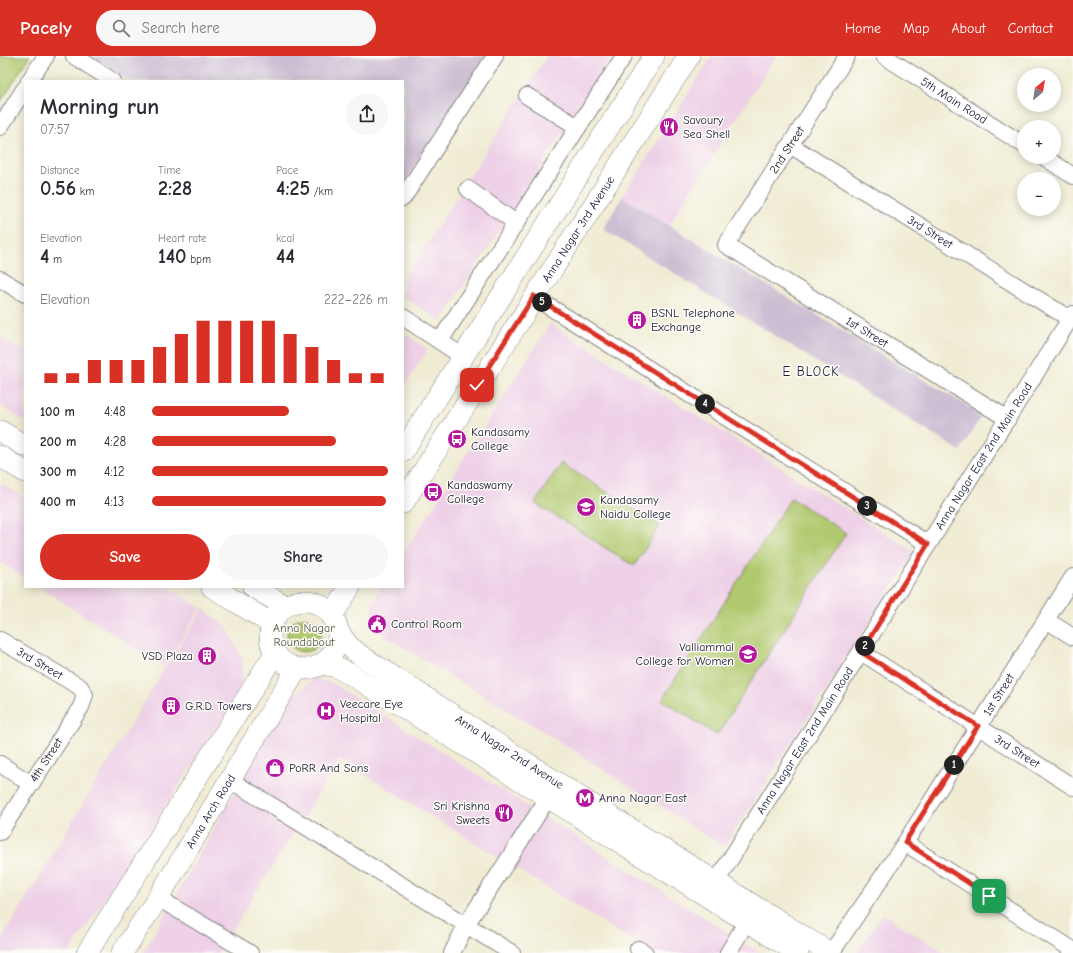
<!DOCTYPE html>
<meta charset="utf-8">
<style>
:root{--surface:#fff;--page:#f7f7f7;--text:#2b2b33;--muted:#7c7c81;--accent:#d93025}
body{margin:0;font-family:"Comic Neue",sans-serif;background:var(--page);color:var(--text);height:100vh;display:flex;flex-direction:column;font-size:15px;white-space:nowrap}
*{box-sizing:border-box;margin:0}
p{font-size:13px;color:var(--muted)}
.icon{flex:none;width:22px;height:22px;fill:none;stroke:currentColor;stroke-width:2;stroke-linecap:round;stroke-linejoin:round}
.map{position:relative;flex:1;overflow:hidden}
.details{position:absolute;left:24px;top:24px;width:380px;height:508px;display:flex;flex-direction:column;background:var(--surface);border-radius:0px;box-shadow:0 2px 10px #0003}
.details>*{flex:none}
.needle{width:26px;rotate:30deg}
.tools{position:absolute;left:1017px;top:12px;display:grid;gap:8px}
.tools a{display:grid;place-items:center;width:44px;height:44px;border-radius:50%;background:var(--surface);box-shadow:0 2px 10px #0003;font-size:20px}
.pin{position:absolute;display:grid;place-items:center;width:34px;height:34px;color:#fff;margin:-17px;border-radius:8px;box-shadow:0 2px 6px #0006}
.km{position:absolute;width:20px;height:20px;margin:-10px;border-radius:50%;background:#222;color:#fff;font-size:11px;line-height:20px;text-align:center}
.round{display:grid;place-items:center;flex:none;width:42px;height:42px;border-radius:21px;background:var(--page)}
.headline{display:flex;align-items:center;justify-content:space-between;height:68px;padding:0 16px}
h1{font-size:22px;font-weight:800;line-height:30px}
.stats{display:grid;grid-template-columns:repeat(3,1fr);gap:6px;height:68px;padding:4px 16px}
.stats div{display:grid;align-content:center}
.stats b{font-size:20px;font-weight:800}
.stats small{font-size:11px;font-weight:400}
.stats p{font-size:11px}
.chart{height:112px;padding:8px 16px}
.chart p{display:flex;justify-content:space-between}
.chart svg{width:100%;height:72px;margin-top:4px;stroke:var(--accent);stroke-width:6}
.primary-button{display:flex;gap:8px;margin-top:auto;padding:8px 16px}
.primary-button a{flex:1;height:46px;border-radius:24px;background:var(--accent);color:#fff;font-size:16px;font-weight:800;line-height:46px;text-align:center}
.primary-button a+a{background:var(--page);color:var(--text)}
ul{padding:0 16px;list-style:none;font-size:13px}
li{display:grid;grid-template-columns:64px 48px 1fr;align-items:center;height:30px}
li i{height:10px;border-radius:5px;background:var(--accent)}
header{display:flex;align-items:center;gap:24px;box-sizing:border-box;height:56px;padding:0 20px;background:var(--accent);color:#fff}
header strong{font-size:19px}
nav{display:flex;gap:22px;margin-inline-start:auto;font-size:14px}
.search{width:280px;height:36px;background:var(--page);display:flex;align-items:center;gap:10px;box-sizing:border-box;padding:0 14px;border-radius:22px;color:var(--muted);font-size:15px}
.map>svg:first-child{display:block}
</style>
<header>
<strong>Pacely</strong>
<div class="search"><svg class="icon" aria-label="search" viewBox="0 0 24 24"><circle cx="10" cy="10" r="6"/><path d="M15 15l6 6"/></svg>Search here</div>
<nav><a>Home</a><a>Map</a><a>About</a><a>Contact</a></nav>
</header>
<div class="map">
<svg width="1073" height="897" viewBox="0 0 1073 897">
<rect width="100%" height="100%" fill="#fdfcf7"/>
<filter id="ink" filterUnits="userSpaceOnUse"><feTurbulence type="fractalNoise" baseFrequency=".025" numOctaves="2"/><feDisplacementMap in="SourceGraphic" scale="8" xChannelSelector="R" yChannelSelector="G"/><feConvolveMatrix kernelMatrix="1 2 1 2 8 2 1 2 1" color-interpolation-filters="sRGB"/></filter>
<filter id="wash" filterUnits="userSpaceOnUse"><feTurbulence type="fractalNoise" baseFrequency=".012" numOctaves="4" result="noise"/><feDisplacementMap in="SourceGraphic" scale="16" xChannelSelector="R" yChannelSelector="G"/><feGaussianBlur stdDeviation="0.9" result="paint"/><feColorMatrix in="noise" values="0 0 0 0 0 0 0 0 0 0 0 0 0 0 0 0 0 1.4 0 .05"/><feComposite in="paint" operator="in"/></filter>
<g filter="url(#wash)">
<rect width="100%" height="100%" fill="#f0ecd4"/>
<g fill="#eed0e7">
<path d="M547,0h66l-172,265 -38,-25v-15z"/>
<path d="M712,0h64l-107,169 -47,-28z"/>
<path d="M550,268l365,228 -191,295 -143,-92 -207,-126 -2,-27 10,-15h21v-33z"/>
<path d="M403,277l25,16 -25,39z"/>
<path d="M0,281l25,15v69l-25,-15z"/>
<path d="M0,427l25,15v80l-25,-16z"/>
<path d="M39,531h128l34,21 -37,58z"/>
<path d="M203,553l24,18 15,32 -1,32 -172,262h-69v-11l166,-276z"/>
<path d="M315,622l19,6 426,269h-108l-312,-194 -122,194h-75l133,-233 15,-23z"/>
<path d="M883,858l62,39h-89z"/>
</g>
<g fill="#ccbed3">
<path d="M91,0h395l-83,128v-103h-272z"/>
<path d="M622,141l360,218 -22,36 -357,-222z"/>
</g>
<g fill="#b1c96e" stroke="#6a7654">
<path d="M0,0h30l-30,47z"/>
<path d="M561,407l99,63 -26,40 -99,-63z"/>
<path d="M791,442l55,35 -129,202 -55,-35z"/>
<circle cx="304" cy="579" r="17"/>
</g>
</g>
<g filter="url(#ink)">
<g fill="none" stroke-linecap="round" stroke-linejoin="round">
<g stroke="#898788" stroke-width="18">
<g id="minor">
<path d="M74,0l39,25"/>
<path id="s1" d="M847,0l-121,189 282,174"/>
<path id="s2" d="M884,0l140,89"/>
<path d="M29,25l17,-25"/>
<path d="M527,40l51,31"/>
<path d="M0,71l25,-39"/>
<path id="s3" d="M790,89l280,174"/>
<path d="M1044,101l29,19"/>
<path d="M468,133l48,34"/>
<path d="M403,142l92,-142"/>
<path d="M0,223l25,15"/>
<path d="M534,241l394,247"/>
<path d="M403,261l59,39"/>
<path d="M440,285l184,-285"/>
<path d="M1046,564l27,17"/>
<path id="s4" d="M0,584l80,47 5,8 -4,12 -81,125"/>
<path id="s5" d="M861,596l212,135"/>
<path d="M0,708l31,20"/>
<path d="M230,724l282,173"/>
<path d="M905,787l168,107"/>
<path id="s6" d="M716,826l357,-568"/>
<path d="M158,842l92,55"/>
<path d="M638,893l7,4"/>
<path d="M452,897l14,-28 82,-127"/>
<path d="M728,897l19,-32"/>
<path id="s7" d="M831,897l74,-110 168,-266"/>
</g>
</g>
<g stroke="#898788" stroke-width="22">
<g id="major">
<path d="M0,375l25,15"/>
<path d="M403,395l251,-395"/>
<path d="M0,400l25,16"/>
<path id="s8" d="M403,447l286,-447"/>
<path d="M212,531l60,37"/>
<path d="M253,531l32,19"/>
<circle cx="304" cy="579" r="34"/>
<path d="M332,560l18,-29"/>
<path id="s9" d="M338,575l10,14 13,11 217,140 252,157"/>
<path d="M323,608l13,3 14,7 448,279"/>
<path d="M87,897l188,-300"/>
<path id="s10" d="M122,897l36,-55 139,-229"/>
</g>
</g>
<use href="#minor" stroke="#fff" stroke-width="16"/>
<use href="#major" stroke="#fff" stroke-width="21"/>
</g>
</g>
<g fill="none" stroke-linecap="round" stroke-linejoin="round" filter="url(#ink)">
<g stroke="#fff" stroke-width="8">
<path id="route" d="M477,329l57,-89 394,248 -67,108 117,74 -73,116 84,54"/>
</g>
<use href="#route" stroke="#d93025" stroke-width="5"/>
</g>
<defs>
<g id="restaurant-disc" transform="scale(1)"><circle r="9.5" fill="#b5179e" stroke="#fdfcf7"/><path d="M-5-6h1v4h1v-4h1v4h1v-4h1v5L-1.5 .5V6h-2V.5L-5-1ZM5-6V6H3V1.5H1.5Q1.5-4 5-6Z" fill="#fff"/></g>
<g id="building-disc" transform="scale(1)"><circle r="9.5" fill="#b5179e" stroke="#fdfcf7"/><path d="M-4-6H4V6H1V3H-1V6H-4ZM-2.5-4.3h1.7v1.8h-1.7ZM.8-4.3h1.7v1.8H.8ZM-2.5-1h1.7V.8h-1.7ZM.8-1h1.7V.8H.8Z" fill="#fff"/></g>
<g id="bus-disc" transform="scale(1)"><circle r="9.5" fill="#b5179e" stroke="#fdfcf7"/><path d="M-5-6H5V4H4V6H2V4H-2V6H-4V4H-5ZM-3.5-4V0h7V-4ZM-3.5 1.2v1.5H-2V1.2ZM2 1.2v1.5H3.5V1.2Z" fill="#fff"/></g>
<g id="university-disc" transform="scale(1)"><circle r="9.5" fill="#b5179e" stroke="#fdfcf7"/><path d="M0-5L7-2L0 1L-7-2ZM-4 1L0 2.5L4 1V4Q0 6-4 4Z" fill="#fff"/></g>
<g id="civic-disc" transform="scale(1)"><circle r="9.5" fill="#b5179e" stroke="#fdfcf7"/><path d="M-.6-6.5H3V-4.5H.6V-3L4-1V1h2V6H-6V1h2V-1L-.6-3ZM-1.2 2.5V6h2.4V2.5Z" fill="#fff"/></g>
<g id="hospital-disc" transform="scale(1)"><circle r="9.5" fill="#b5179e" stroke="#fdfcf7"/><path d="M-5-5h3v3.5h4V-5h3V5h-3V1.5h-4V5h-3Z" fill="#fff"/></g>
<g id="shop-disc" transform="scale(1)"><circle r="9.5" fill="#b5179e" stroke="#fdfcf7"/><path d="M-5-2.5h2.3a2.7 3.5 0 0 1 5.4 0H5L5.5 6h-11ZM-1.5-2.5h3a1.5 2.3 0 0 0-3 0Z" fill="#fff"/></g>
<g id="metro-disc" transform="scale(1)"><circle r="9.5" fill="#b5179e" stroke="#fdfcf7"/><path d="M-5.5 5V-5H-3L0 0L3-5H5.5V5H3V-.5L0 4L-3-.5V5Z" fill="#fff"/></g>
</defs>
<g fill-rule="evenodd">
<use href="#restaurant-disc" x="669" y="71"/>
<use href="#building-disc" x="637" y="264"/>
<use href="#bus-disc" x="457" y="383"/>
<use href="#bus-disc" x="433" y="436"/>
<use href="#university-disc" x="586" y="451"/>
<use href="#civic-disc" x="377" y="568"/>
<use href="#university-disc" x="748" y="598"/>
<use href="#building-disc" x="207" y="600"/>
<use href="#building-disc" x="171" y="650"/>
<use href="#hospital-disc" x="326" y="655"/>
<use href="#shop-disc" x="275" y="712"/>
<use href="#metro-disc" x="585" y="742"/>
<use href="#restaurant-disc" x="504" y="757"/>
</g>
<g text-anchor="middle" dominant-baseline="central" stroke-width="3" stroke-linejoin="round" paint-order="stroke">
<g font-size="12" fill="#22223b" stroke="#fdfcf7">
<text stroke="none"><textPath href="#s2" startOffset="83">5th Main Road</textPath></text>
<text transform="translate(787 94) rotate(-57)">2nd Street</text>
<text stroke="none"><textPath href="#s8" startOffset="325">Anna Nagar 3rd Avenue</textPath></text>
<text stroke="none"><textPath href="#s3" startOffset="165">3rd Street</textPath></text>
<text stroke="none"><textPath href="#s1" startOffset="390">1st Street</textPath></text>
<text stroke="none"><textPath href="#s6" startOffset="503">Anna Nagar East 2nd Main Road</textPath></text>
<text stroke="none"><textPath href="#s4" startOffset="46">3rd Street</textPath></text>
<text stroke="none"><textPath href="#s7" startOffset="308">1st Street</textPath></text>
<text stroke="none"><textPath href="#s6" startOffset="167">Anna Nagar East 2nd Main Road</textPath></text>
<text stroke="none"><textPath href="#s9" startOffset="211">Anna Nagar 2nd Avenue</textPath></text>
<text stroke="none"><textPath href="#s5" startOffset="185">3rd Street</textPath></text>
<text transform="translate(46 704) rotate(-57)">4th Street</text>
<text stroke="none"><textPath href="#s10" startOffset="167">Anna Arch Road</textPath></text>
</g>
<g font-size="12" fill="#22223b" stroke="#fdfcf7" text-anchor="start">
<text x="683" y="64">Savoury<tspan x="683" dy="14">Sea Shell</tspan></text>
<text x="651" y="257">BSNL Telephone<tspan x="651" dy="14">Exchange</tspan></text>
<text x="471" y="376">Kandasamy<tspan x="471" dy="14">College</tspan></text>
<text x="447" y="429">Kandaswamy<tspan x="447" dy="14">College</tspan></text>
<text x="600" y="444">Kandasamy<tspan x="600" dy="14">Naidu College</tspan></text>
<text x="391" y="568">Control Room</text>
<text x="734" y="591" text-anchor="end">Valliammal<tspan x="734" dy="14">College for Women</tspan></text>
<text x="193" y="600" text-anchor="end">VSD Plaza</text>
<text x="340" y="648">Veecare Eye<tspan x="340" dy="14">Hospital</tspan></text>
<text x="185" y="650">G.R.D. Towers</text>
<text x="289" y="712">PoRR And Sons</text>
<text x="599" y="742">Anna Nagar East</text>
<text x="490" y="750" text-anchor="end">Sri Krishna<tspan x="490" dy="14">Sweets</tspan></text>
</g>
<g font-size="12" fill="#545c4d" stroke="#fdfcf7">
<text x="304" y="572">Anna Nagar<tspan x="304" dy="14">Roundabout</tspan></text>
</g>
<g font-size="13" letter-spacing="1" fill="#22223b" stroke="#fdfcf7">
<text x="811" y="315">E BLOCK</text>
</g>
</g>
</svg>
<div class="tools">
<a><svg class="needle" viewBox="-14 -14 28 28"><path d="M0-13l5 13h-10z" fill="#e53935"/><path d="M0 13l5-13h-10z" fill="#7c7c81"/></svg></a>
<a>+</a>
<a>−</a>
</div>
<div class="pin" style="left:989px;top:840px;background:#1e9e55"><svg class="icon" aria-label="arrive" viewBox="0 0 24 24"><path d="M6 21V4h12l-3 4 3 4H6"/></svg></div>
<div class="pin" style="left:477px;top:329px;background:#d93025"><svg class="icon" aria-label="check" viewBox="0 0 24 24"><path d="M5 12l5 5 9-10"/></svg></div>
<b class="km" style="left:954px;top:709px">1</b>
<b class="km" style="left:865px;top:590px">2</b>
<b class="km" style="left:867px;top:450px">3</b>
<b class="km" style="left:705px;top:348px">4</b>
<b class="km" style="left:542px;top:246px">5</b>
<section class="details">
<div class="headline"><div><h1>Morning run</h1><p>07:57</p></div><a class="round"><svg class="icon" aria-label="share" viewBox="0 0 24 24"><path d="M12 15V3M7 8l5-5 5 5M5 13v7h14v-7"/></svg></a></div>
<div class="stats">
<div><p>Distance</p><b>0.56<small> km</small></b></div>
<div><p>Time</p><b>2:28</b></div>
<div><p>Pace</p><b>4:25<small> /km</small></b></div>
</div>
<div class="stats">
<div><p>Elevation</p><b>4<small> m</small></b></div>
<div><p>Heart rate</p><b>140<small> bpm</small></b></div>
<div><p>kcal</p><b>44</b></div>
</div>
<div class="chart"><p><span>Elevation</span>222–226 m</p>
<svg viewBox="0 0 160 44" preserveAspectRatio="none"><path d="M5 44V38M15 44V38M25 44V30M35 44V30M45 44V30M55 44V22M65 44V14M75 44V6M85 44V6M95 44V6M105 44V6M115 44V14M125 44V22M135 44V30M145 44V38M155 44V38"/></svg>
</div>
<ul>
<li><b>100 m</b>4:48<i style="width:58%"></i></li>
<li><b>200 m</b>4:28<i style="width:78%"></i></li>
<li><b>300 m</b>4:12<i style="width:100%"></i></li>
<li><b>400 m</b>4:13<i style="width:99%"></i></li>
</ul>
<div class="primary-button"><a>Save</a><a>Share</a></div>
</section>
</div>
